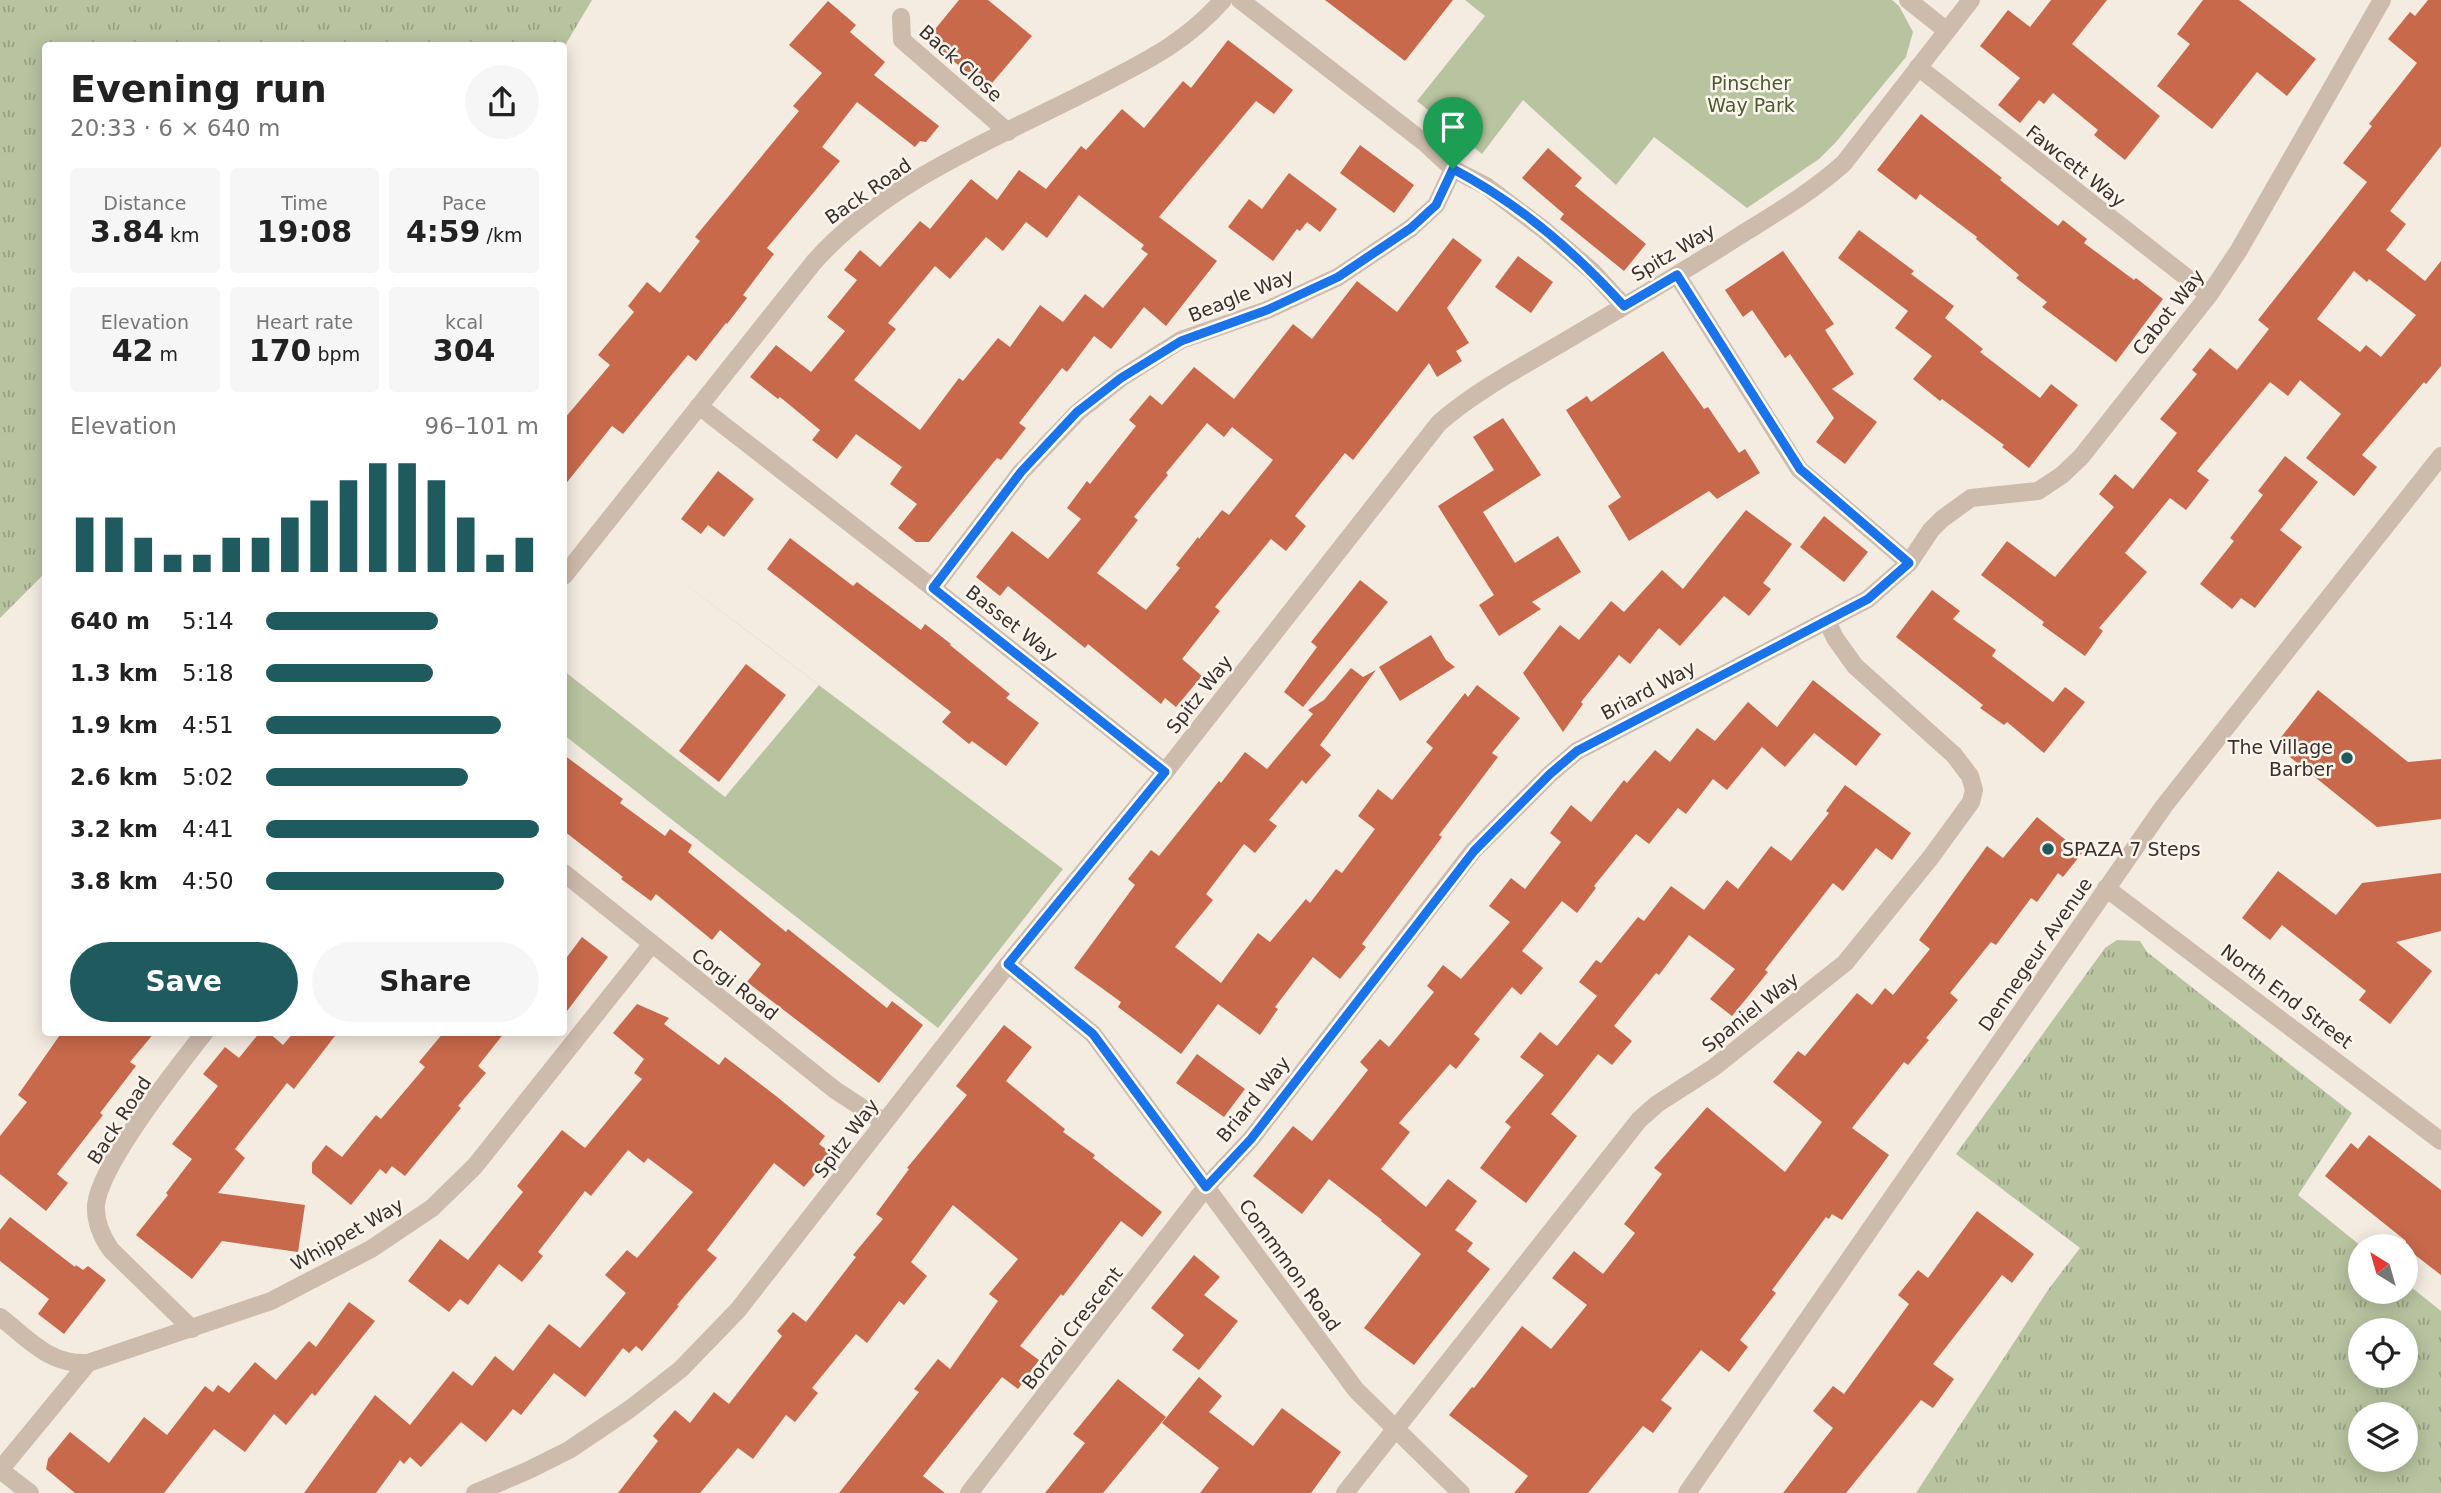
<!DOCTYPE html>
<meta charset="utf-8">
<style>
:root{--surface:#fff;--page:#f6f6f6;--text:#222;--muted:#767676;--accent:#1f5a5e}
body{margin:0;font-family:"DejaVu Sans",sans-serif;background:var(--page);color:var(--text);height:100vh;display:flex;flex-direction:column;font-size:26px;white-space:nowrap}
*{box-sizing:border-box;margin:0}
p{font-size:23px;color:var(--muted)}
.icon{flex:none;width:38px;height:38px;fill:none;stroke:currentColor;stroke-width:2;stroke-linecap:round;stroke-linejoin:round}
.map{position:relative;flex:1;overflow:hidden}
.sheet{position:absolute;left:42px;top:42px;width:525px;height:994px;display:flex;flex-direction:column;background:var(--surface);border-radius:7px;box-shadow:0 4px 18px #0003}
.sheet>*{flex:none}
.needle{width:46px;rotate:323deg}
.tools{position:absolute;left:2348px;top:1234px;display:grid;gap:14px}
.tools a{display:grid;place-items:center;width:70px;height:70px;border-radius:50%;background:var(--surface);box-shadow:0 4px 18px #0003;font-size:35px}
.pin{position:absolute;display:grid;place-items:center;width:60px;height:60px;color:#fff;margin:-72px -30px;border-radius:50% 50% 50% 0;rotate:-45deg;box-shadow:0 0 7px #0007}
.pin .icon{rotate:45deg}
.round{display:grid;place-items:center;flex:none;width:74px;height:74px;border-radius:37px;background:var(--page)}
.headline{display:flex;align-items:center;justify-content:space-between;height:119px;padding:0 28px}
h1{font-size:38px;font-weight:800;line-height:52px}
.figures{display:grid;grid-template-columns:repeat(3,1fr);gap:10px;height:119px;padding:7px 28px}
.figures div{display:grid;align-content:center;border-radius:7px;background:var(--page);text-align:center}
.figures b{font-size:30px;font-weight:800}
.figures small{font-size:19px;font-weight:400}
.figures p{font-size:19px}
.chart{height:196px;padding:14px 28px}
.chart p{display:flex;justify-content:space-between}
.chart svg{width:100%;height:126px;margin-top:7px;stroke:var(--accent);stroke-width:6}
.button{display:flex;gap:14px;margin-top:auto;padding:14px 28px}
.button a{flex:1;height:80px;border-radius:42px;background:var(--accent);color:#fff;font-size:28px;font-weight:800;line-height:80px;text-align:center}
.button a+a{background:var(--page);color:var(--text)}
ul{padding:0 28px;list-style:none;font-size:23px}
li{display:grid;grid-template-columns:112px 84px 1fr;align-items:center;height:52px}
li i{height:18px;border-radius:9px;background:var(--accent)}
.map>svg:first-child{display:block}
</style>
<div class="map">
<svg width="2441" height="1493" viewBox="0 0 2441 1493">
<defs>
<pattern id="grass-tufts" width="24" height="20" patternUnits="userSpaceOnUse" patternTransform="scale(1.75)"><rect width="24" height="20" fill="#b8c4a0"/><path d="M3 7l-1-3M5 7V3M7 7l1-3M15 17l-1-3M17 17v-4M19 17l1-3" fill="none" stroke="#97a083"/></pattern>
</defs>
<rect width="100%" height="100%" fill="#f4ebe1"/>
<g fill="url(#grass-tufts)" fill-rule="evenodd">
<path d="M0,0h592l-28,47 -518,-1 -1,527 -45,45z"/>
<path d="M2117,940l23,1 7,11 205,161 -54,82 63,51v46h45v-9l35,28v182h-525l132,-203 32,-42 -124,-94 149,-206zM2361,1330h45v46h-45zM2361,1414h45v46h-45z"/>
</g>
<g fill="#b8c4a0">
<path d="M1465,0h427l7,6 14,26 -7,25 -70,85 -17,17 -72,49 -93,-71 -38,48 -93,-85 -41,54 -65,-53 68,-85z"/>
<path d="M645,554l418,315 -125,159 -374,-293v-64l161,126 94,-112z"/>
</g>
<g fill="#c8694b" fill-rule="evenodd">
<path d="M959,0h29l44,36 -45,53 -60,-50z"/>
<path d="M1325,0h128l-48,61z"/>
<path d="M2051,0h56l-35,44 88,72 -35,44 -31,-25 4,-5 -45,-37 -9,11 -5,-4 -19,23 -22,-18 22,-27 -40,-32 28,-36 22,17z"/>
<path d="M2203,0h36l77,59 -29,37 -30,-24 -45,57 -55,-43 33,-42 -13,-10z"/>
<path d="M2428,0h13v146l-51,65 16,13 -20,26 39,31 16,-20v105l-15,18 -2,-2 -62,73 15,12 -23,29 -48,-38 35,-44 -41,-34 -12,16 -18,-14 -73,89 12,9 -23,30 -16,-12 -45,55 22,19 -48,56 4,3 -18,25 -43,-31 2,-3 -63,-47 26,-34 48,36 59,-70 -15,-13 16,-20 18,15 44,-56 -17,-14 37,-45 -5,-4 18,-22 27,22 32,-41 -11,-9 109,-138 -24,-19 29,-37 -3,-2 48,-61 -29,-24 22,-27 5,4zM2354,271l13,11 2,-3 47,36 -35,42 -15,-12 -6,7 -43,-33z"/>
<path d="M828,1l28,24 -6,7 35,30 -11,13 65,51 -13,16 -6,-1 -5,6 -58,-45 -35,45 18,14 -73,87 7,6 -31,41 4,3 -20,26 -1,-1 -30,38 -8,-6 -65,79 -11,-8 -48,60v-67l46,-54 -12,-10 36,-43 -6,-6 19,-24 13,11 40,-52 -5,-4 104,-126 -6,-5 29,-33 -33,-28z"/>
<path d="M1228,40l65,50 -19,24 -18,-13 -97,116 58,44 -51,65 -22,-19 -33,42 -17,-13 -27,36 -5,-4 -43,55 7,5 -25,32 -4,-2 -68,84h-13l-18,-14 19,-24 -27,-20 12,-17 -46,-33 -19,25 -25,-19 8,-10 -40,-33 -2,2 -28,-22 26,-32 35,27 34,-41 -18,-14 30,-37 -13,-10 16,-20 20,17 40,-46 10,8 41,-50 26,21 22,-30 27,19 35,-43 5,4 36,-41 22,19 39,-47 8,7zM1079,195l65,50 -3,4 7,5 -45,54 -18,-14 -22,28 -23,-17 -30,42 -12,-9 -35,43 -4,-3 -39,52 -66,-50 42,-51 -8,-6 47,-57 15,13 36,-42 17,14 23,-29 21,16z"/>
<path d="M1921,114l81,64 -2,2 58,46 5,-6 24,19 -3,4 50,37 2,-2 27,21 -47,63 -74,-55 5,-5 -31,-24 3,-3 -43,-36 1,-2 -57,-43 -4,6 -39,-30z"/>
<path d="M1360,145l54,40 -20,28 -54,-40z"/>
<path d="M1548,148l34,30 -7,8 71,58 -22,27 -64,-52 4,-5 -42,-36z"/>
<path d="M1289,173l48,36 -17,23 -13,-10 -7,9 -3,-2 -24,32 -45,-34 21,-28 13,10z"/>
<path d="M1859,230l55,41 -3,3 43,32 -9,12 38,31 -3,3 60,46 11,-14 27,21 -49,63 -27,-21 2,-2 -62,-46 -2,2 -27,-22 19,-23 -37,-28 13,-17 -70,-53z"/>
<path d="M1453,238l29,22 -35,48 22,35 -13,8 6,10 -25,16 -8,-14 -76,97 -8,-7 -50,63 11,10 -20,25 -15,-12 -56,68 5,4 -38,48 20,17 -26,31 -11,-9 -4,6 -73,-60 -3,4 -77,-62 -8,10 -24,-19 36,-46 36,28 33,-40 -14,-11 20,-27 3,3 46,-58 -7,-6 21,-25 12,10 32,-38 40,32 59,-75 19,15 45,-58 40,31zM1207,423l17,14 8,-10 41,33 -44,55 -7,-5 -23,29 -1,-2 -22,28 4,3 -34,42 -49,-37 41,-53 -4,-3 34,-42 -2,-2z"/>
<path d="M1783,251l51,73 -9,6 29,44 -22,15 45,33 -32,42 -29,-22 18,-24 -44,-64 -5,4 -33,-48 -9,7 -18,-27z"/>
<path d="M1518,256l35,26 -22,31 -36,-26z"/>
<path d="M1663,351l41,58 4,-2 31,46 6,-4 15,24 -43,26 -8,-8 -80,50 -21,-35 13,-9 -55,-87 21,-14 4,6z"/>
<path d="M1503,418l38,57 -58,37 32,51 43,-27 23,36 -49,30 9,7 -42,27 -20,-31 15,-10 -56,-89 56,-36 -21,-33z"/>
<path d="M2285,456l33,26 -38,48 22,17 -47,61 -14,-10 -9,11 -32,-25 34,-43 -4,-3 33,-43 -5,-4z"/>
<path d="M718,471l36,28 -30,38 -16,-12 -7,9 -20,-15z"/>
<path d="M1746,510l46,34 -29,39 8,6 -22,27 -25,-20 -44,50 -21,-18 -29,36 -11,-9 -38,47 2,2 -20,28 -40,-59 37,-48 19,15 32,-39 13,11 38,-42 21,19z"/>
<path d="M1824,516l44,36 -24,30 -44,-35z"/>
<path d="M790,538l63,48 4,-4 64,48 4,-6 26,20 -1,1 60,49 -4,4 33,25 -33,43 -34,-25 -3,3 -27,-22 9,-10 -184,-143z"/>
<path d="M1360,580l28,22 -85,105 -19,-15 33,-45 -6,-5z"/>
<path d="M1932,590l28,21 -7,8 43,31 -4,6 61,46 12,-15 20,15 -41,51 -37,-31 -3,3 -24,-17 3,-3 -87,-68z"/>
<path d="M1431,635l15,25 9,7 -55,34 -21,-34z"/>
<path d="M746,664l40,31 -67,87 -40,-31z"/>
<path d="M1351,668l12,9 13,-7 -56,75 11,10 -25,29 -4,-4 -33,40 8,6 -22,27 -11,-9 -38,50 7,6 -38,47 46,36 37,-50 12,9 36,-43 4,4 26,-34 6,4 33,-44 -17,-13 20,-27 14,11 41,-52 -7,-6 39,-49 3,4 9,-12 43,33 -28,35 6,4 -59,78 3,2 -80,107 4,3 -26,32 -27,-22 -38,50 3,2 -18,26 -42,-31 -37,50 -63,-47 3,-5 -47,-34 61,-83 -7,-6 23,-29 8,6 60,-75 2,2 24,-31 22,17 46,-55 -5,-4 16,-10z"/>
<path d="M1813,680l68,54 -25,32 -42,-33 -29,34 -23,-20 -35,43 -14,-11 -27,35 -8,-6 -29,36 -13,-10 -42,52 2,2 -19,25 -15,-12 -40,50 21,17 -22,27 -9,-8 -38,47 6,5 -24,30 -6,-5 -51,59 11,9 -29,37 45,38 22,-28 29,22 -22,29 18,13 -6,8 23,18 -76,96 -50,-37 57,-74 -40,-33 1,-1 -53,-41 -27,35 -49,-38 40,-50 19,15 56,-71 -8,-8 20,-23 9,8 45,-55 -7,-6 16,-21 18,14 49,-57 -21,-16 22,-28 14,11 36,-47 -11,-9 21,-28 20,17 33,-42 3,3 28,-33 15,12 27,-34 18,13 33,-39 29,25z"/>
<path d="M2318,690l90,72 33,-3v60l-64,8 -102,-82z"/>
<path d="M564,755l59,44 -3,4 45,33 5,-7 22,16 -4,7 98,80 2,-3 99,79 5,-7 31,24 -44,58 -132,-101 14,-18 -41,-34 -8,10 -56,-46 -5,7 -30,-22 2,-2 -59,-46z"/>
<path d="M1845,785l66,48 -19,27 -16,-12 -33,43 -10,-8 -68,87 3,2 -36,44 -22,-17 25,-30 -46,-34 -30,40 -3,-2 -42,53 18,15 -20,24 -14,-11 -47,60 26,22 -51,67 -46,-35 31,-41 -6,-5 39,-47 -24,-18 20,-25 17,14 40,-50 -18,-14 17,-22 5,3 37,-46 6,4 27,-35 33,24 23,-30 11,9 33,-43 20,15 38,-48 -3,-2z"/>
<path d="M2037,817l45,36 -19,24 -5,-4 -21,29 -6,-4 -35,47 -5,-3 -41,51 8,7 -32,38 3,2 -21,25 -4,-3 -52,66 37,27 -47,65 -10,-6 -3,5 -3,-2 -54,73 4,3 -36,47 8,7 -19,25 -28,-22 -40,50 11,8 -19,25 -10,-7 -55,67h-74l14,-17 -79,-61 23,-28 2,1 48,-62 29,23 36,-44 -35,-27 22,-27 29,23 32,-41 -11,-9 38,-50 -8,-6 53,-61 78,65 37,-50 -49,-40 25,-31 7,5 52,-63 15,12 13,-17 8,7 37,-46 -11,-9 68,-94 16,12z"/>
<path d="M2278,871l58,44 26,-32 79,-10v58l-45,11 36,29 -42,53 -31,-24 7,-9 -84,-66 -12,15 -28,-22z"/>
<path d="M582,937l26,20 -44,58v-54z"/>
<path d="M637,1004l32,14 -5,6 55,41 6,-8 51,39 49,40 -6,8 13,10 -28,33 -30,-24 -67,87 10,8 -40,47 2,1 -37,45 -6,-5 -7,7 -6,-5 -38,49 -31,-24 -33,42 -8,-6 -27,33 -25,-20 -40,45 -11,-10 -6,7 -4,-4 -24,33h-72l71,-98 35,30 43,-54 19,15 23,-30 18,15 36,-47 31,24 46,-55 -21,-18 22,-25 10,8 56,-66 -45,-34 -4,5 -16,-13 -37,46 -6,-5 -47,61 5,4 -21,26 -23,-18 -31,41 -8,-6 -11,13 -41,-31 32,-42 28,21 55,-68 -6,-6 45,-56 23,18 57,-69 -8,-6 10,-14 -31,-26z"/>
<path d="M1004,1025l28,22 -26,34 59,48 -2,3 32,23 -2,3 69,54 -20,25 -21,-16 -58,75 -2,-2 -41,52 19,14 -21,29 -16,-12 -79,99 22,17h-106l80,-101 -5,-3 24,-30 12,10 48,-68 -9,-7 29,-35 -65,-54 -42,57 16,14 -23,29 -5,-4 -32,42 -11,-9 -44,54 6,5 -23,29 -9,-7 -33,44 -15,-11 -38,45h-82l40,-52 -5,-5 22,-26 15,13 24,-31 15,12 53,-68 -5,-5 16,-19 13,10 50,-65 -3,-2 30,-36 -7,-5 33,-45 -2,-1 60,-73 -11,-9z"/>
<path d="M62,1032h93l-25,30 6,4 -36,47 3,2 -46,59 11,9 -22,28 -46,-37v-38l27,-34 -9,-7z"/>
<path d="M260,1032h8l15,13 11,-13h44l-44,57 -7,-6 -52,66 10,9 -27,35 87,12 -7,47 -76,-11 -30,38 -56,-44 32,-40 -2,-2 26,-34 -20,-15 46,-58 -15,-12 22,-27 14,11z"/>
<path d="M444,1032h61l-27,34 8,7 -28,33 3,2 -56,68 -13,-10 -6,8 -6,-5 -29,36 -39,-32v-10l14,-18 16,12 34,-42 5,4 44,-52 -6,-5z"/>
<path d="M1197,1054l48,35 -21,28 -48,-34z"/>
<path d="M2369,1135l72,55v85l-35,-27v-7l-81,-65 26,-33 7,6z"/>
<path d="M1977,1211l57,43 -22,29 -10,-8 -69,89 21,15 -21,29 -12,-8 -75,93h-63l50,-65 -20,-17 20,-25 11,8 65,-90 -11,-9 20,-25 10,8z"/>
<path d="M10,1217l65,50 1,-2 7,5 5,-4 18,14 -42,54 -26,-20 11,-15 -49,-38v-31z"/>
<path d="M1194,1255l26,22 -16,18 34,26 -39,49 -27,-20 12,-15 -33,-27z"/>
<path d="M349,1302l26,19 -60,75 -3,-3 -26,32 -12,-11 -29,38 -31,-23 -50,64h-89l-29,-24 2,-10 22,-27 39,31 35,-46 23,18 38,-49 8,6 5,-7 11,8 26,-31 21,18 33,-39 7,6z"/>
<path d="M1199,1377l23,19 -13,16 44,34 29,-38 59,44 -30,41h-111l19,-25 -57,-45z"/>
<path d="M1118,1379l48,38 -63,76h-58l40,-50 -12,-9z"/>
</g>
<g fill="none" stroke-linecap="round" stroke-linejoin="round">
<g stroke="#cdbbac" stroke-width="18">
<path d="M1240,0l185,143 28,26 33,17 57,43 49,42 32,35"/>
<path d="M1908,0l39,31"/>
<path d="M901,17l1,23 106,92"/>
<path d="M1918,67l291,228"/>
<path d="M1677,275l122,194 110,94"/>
<path d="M699,406l234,182 232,184"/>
<path d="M564,576l250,-314c72,-81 183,-124 278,-173 52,-27 92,-45 131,-89"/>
<path d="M933,588l88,-116 57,-60 43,-34 60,-38 86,-30 71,-33 73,-49 25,-23 17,-36"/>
<path d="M564,873l271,217 49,32"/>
<path d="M2106,888l335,253"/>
<path d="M1008,964l85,70 263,356 105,103"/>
<path d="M0,1317c30,23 49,48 88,46"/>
<path d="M192,1329l-81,-79c-9,-13 -16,-28 -15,-45 4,-41 81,-137 109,-173"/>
<path d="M0,1470l88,-107 183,-62 100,-52 61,-41 43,-42 176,-221"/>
<path d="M0,1470l30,23"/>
<path d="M475,1493l54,-23 40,-20 61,-41 51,-40 57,-59 270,-346 157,-192 274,-349c34,-30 77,-53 116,-76 62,-37 124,-72 184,-111 37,-23 73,-44 105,-73l127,-163"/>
<path d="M969,1493l237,-306 45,-48 222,-288 77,-77 27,-23 291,-152 41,-36 22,-33 11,-11 29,-21 67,-7 24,-16 19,-18 128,-162 30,-45 143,-250"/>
<path d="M1345,1493l294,-373 18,-16 56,-36 132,-105 86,-106 40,-55 3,-12 -4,-14 -16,-21 -99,-89 -20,-28 -8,-17"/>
</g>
<path stroke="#cdbbac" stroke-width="18" d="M1687,1493l477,-687 277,-350"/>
</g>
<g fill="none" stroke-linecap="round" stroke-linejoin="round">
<g stroke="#fff" stroke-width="14">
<path id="route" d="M1453,169c65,34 122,83 171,137l53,-31 123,194 109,94 -41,36 -291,152 -27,23 -76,77 -223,288 -45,48 -113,-153 -85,-70 157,-192 -232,-184 88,-116 56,-60 44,-34 60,-37 86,-31 71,-33 73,-49 25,-23z"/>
</g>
<use href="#route" stroke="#1a73e8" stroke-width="9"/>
</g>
<g fill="#1f5a5e" stroke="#fbf5ee" stroke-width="2.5">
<circle cx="2347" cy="758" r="7"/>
<circle cx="2048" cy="849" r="7"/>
</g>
<g text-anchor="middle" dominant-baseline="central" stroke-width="5" stroke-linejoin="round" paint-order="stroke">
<g font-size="19" fill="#3b302b" stroke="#fbf5ee">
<text transform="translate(961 63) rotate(42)">Back Close</text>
<text transform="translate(2076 166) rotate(38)">Fawcett Way</text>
<text transform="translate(868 191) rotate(-35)">Back Road</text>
<text transform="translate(1673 252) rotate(-31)">Spitz Way</text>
<text transform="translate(1241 295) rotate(-22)">Beagle Way</text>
<text transform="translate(2168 312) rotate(-52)">Cabot Way</text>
<text transform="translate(1012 623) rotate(38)">Basset Way</text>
<text transform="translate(1648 690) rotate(-28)">Briard Way</text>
<text transform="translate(1199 694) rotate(-52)">Spitz Way</text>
<text transform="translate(2035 954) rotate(-55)">Dennegeur Avenue</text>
<text transform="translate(735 984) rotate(38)">Corgi Road</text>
<text transform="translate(2287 996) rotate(37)">North End Street</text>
<text transform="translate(1750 1012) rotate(-38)">Spaniel Way</text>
<text transform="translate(1253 1099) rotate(-51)">Briard Way</text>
<text transform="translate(119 1120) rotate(-57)">Back Road</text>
<text transform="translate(846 1138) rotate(-53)">Spitz Way</text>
<text transform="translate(347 1234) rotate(-30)">Whippet Way</text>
<text transform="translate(1290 1265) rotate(54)">Commmon Road</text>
<text transform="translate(1072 1328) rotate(-52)">Borzoi Crescent</text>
</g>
<g font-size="19" fill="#4a5a2e" stroke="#fbf5ee">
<text x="1751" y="83">Pinscher<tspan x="1751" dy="22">Way Park</tspan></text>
</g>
<g font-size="19" fill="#3b302b" stroke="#fbf5ee" text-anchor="end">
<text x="2333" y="747">The Village<tspan x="2333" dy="22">Barber</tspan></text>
<text x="2062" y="849" text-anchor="start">SPAZA 7 Steps</text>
</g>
</g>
</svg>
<div class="tools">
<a><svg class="needle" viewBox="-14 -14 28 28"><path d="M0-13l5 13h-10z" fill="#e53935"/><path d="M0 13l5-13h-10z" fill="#767676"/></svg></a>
<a><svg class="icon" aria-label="locate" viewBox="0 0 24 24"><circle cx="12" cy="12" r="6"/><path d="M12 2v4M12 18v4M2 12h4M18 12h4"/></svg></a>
<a><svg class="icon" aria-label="layers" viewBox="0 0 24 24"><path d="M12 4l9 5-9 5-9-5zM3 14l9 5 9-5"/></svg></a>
</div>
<div class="pin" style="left:1453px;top:169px;background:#1e9e55"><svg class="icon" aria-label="arrive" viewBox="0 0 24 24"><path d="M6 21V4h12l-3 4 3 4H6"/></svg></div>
<section class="sheet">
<div class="headline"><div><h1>Evening run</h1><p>20:33 · 6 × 640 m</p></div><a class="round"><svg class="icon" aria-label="share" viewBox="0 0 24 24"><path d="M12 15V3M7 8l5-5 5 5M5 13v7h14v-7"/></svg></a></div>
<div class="figures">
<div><p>Distance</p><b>3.84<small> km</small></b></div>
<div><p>Time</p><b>19:08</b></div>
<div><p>Pace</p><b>4:59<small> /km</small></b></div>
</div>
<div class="figures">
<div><p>Elevation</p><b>42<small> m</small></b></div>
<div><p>Heart rate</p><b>170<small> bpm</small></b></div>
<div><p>kcal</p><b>304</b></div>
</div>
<div class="chart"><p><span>Elevation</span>96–101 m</p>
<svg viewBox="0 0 160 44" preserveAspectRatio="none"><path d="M5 44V25M15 44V25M25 44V32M35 44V38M45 44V38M55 44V32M65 44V32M75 44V25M85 44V19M95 44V12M105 44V6M115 44V6M125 44V12M135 44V25M145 44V38M155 44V32"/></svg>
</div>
<ul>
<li><b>640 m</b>5:14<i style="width:63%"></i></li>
<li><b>1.3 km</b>5:18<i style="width:61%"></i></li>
<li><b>1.9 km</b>4:51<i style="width:86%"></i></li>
<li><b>2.6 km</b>5:02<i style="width:74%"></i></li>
<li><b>3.2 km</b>4:41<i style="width:100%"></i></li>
<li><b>3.8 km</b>4:50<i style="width:87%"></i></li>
</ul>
<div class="button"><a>Save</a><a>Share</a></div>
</section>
</div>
